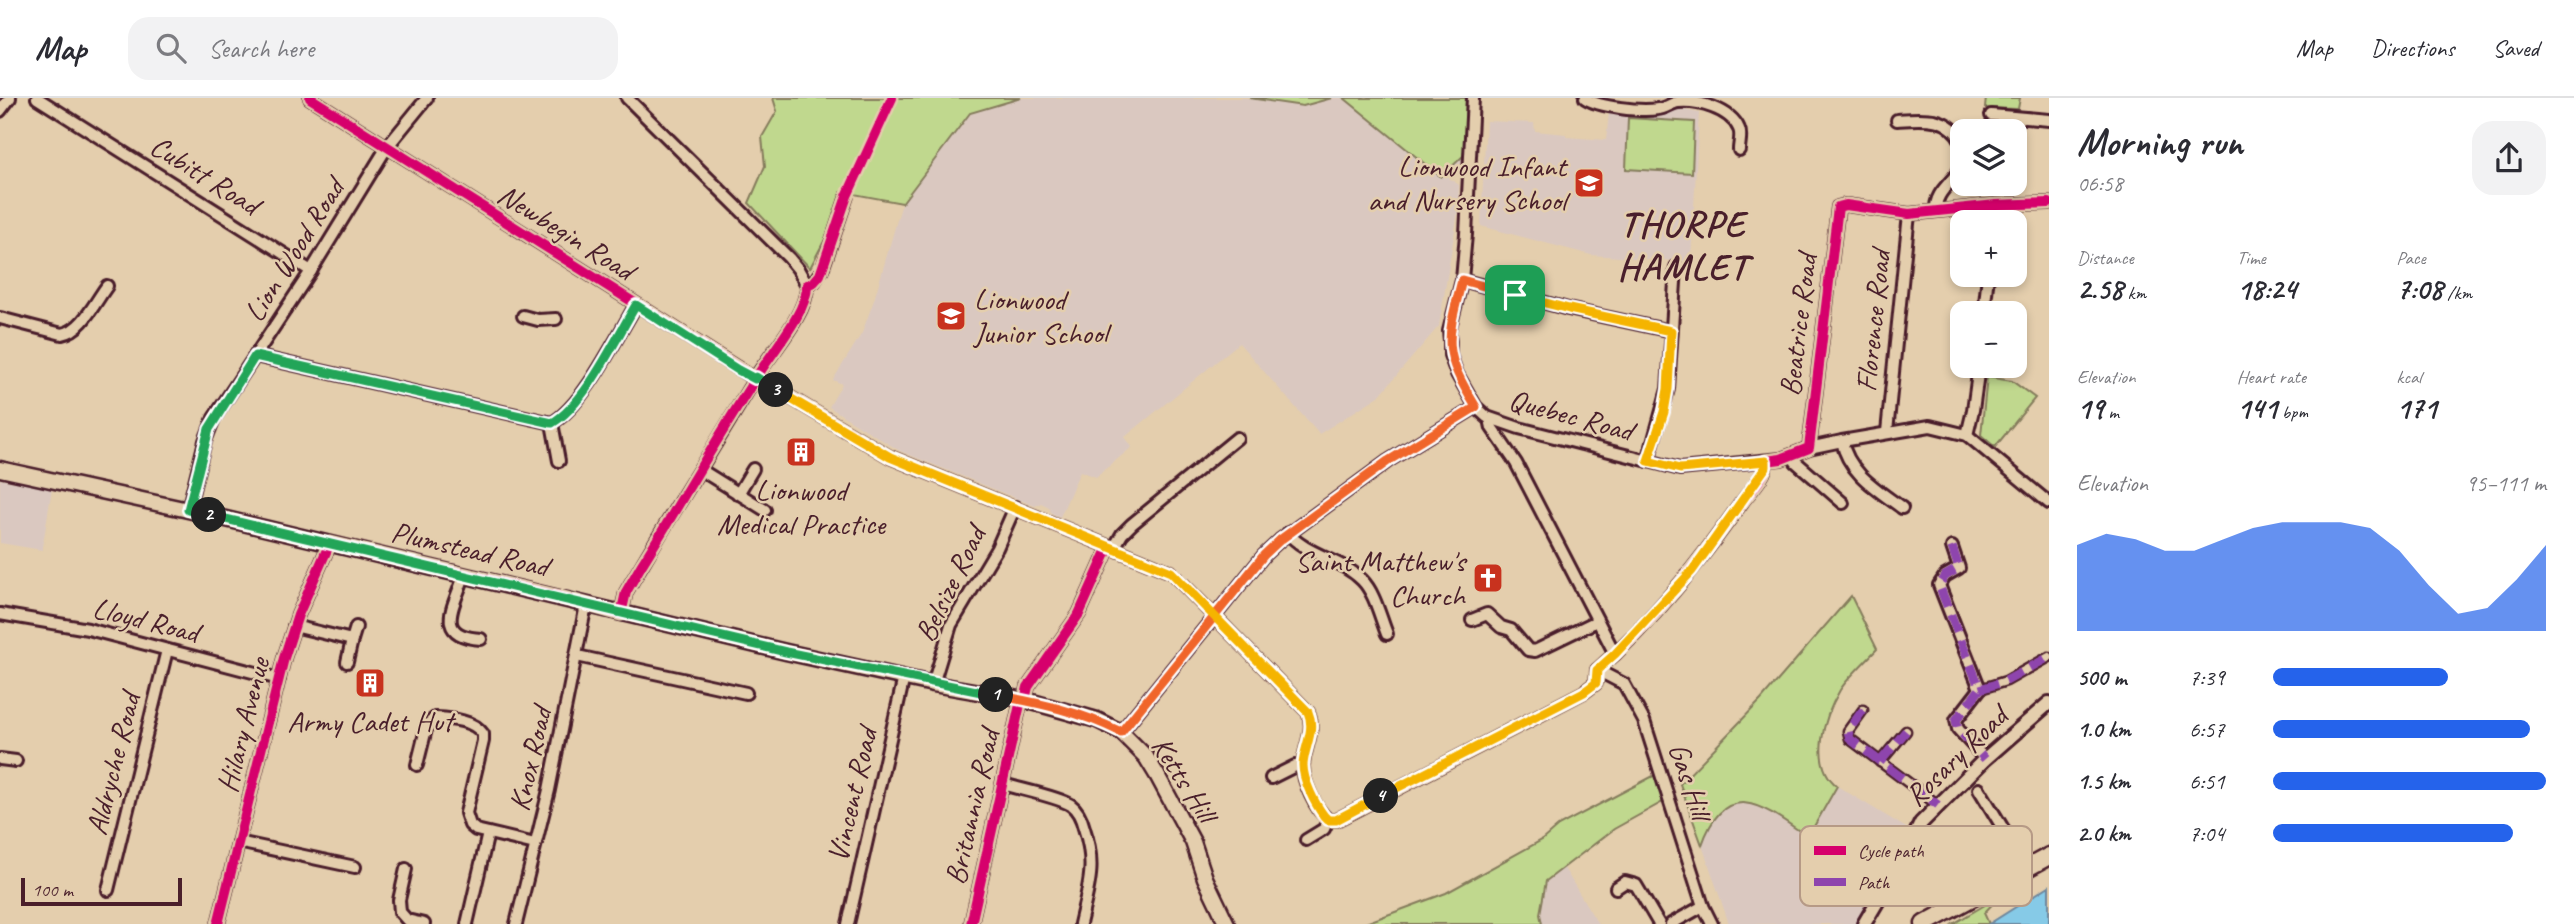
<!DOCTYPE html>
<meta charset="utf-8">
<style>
:root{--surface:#fff;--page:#f2f2f3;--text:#2b2b33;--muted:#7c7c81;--line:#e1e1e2;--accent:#2563eb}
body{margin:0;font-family:Caveat,sans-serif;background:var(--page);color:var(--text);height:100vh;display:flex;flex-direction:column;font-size:26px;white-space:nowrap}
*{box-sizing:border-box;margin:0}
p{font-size:23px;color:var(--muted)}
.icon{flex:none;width:38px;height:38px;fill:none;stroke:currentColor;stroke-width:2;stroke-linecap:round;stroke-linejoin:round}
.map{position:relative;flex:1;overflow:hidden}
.details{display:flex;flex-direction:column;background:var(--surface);width:525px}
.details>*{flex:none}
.fabs{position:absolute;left:1950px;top:21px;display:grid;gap:14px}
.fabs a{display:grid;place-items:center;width:77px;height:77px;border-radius:14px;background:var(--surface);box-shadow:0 4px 10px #0003;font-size:35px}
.scale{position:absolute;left:21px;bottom:18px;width:161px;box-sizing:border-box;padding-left:7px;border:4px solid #4a1f2b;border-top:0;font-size:19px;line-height:24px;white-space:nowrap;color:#4a1f2b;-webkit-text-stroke:5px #e4cead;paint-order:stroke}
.pin{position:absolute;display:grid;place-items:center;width:60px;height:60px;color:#fff;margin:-30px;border-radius:14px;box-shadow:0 4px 10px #0006}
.km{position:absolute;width:35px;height:35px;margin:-18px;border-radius:50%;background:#222;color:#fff;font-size:19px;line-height:35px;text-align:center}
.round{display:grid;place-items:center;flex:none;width:74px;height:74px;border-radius:21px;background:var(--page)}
.summary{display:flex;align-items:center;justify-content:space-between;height:119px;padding:0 28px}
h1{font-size:38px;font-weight:600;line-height:52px}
.metrics{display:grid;grid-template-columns:repeat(3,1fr);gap:10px;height:119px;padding:7px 28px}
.metrics div{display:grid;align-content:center}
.metrics b{font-size:30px;font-weight:600}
.metrics small{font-size:19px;font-weight:400}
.metrics p{font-size:19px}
.chart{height:196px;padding:14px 28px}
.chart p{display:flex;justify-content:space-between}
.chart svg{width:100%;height:126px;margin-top:7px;fill:var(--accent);opacity:.7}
ul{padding:0 28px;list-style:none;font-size:23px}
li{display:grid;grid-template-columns:112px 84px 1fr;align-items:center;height:52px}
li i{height:18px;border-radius:9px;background:var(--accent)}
header{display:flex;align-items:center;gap:42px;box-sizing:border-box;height:98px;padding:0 35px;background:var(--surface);border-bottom:2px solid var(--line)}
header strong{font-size:33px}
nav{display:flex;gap:38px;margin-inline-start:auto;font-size:24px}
.search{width:490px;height:63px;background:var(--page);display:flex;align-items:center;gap:18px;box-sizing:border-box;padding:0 24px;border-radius:21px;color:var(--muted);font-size:26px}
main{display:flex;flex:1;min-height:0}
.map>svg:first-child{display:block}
</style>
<header>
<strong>Map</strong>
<div class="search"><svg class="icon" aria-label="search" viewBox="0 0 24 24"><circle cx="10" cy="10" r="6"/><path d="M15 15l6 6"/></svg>Search here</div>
<nav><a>Map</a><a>Directions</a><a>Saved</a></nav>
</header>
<main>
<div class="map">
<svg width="2049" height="826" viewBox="0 0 2049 826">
<rect width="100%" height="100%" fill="#e4cead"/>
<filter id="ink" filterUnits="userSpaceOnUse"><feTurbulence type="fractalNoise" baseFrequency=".0143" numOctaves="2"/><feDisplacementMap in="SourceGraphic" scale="14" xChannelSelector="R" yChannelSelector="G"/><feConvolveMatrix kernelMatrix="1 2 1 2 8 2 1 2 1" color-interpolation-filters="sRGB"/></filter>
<g filter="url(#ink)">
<g fill="#dac8c0">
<path d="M1021,0h227l54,8 30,-8h12l97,79 23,-22 -1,6 -14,17 10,7 -1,26 -19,115 -60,70 -60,38 -80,-91 -114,94 7,10 -36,30 -16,-6 -20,46 -9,-4 -2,-6 -8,-4 -6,3 -135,-55 -71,-44 13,-23 -9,-4 29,-47 12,-33 28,-97 68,-90z"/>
<path d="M1679,11l20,4 -8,149 -100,-7 -110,-29 5,-105 48,2 1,8 31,3v3l40,3 3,-27 44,4z"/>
<path d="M0,381l52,10 -10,61 -42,-7z"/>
<path d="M1837,688l71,43 -52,95h-127l-27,-79 5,-15 15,-20 17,-8 19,2 50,33z"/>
<path d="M1564,770l34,56h-56l-2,-10 6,-33z"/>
</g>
<g fill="#c0d88e" stroke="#857c5c" stroke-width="2">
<path d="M773,0h248l-51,15 -68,90 -53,-10 -39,75 -61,-65 16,-37 -3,-29 15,-26z"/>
<path d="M1249,0h83l-29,8z"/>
<path d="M1344,0h122l-2,57 -23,22z"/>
<path d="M1986,0h34l-2,11 -33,-1z"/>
<path d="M1628,20l66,4 -2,51 -66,-4z"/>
<path d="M1987,279l25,4 23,17 -40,49 -14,-12z"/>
<path d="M1851,498l26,53c-12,13 -28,27 -37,41 -16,27 -31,73 -3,96l-29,51c-43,-30 -82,-62 -106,8l-22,-61 81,-84z"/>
<path d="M1659,675l9,26 -54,30 -68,52 -6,33 2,10h-179l83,-31 96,-53 16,-14z"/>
<path d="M2000,798l-16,17 5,11h-36z"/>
</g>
<path fill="#86cae7" stroke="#6e869c" stroke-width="2" d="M2049,788v38h-60z"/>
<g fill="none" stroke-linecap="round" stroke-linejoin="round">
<g stroke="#4a1f2b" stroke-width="13">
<g id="pedestrian">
<path d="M1980,591l26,-8 43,-24"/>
<path d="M1863,612l-15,21 2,8 88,66"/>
<path d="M1880,664l26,-31"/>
</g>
</g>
<g stroke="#4a1f2b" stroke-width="16">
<g id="minor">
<path d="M37,0l274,173"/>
<path d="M310,0l445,281"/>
<path d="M627,0l162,160 9,11 9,16"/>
<path d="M1473,0l-7,136 -4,46 -13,51 1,10v14l7,19 19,33 11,10 32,11 161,41 101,-10 28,-11 33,-7 88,-15 37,9 82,68"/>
<path d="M1585,0c13,9 56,14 73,11 7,0 13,-6 20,-7 19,-2 53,7 61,27 3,6 0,14 0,21"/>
<path d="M0,13l10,-13"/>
<path d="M1991,17l58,5"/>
<path d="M1897,22c26,-2 52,-5 65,22"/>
<path d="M1936,113c-2,-20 19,-29 26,-46"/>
<path d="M1995,124l1,-17"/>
<path d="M1462,182l106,29 103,22"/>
<path d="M807,187l7,-3 8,-12 25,-74"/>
<path d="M1984,215l4,-38"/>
<path d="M523,218l15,4 18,-1"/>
<path d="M0,220l62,16c20,-3 33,-32 45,-48"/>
<path d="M255,258l297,67c32,-18 64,-85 84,-118"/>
<path d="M756,279l134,80 281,115 137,140c8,18 -4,35 -5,54 0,16 13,44 25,54h8l10,-5 238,-123 12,-9 1,-13c56,-48 102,-108 145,-168 8,-11 25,-27 24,-41"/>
<path d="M1490,321l2,9 24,35 99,191"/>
<path d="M552,325l7,38"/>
<path d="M1887,334l22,-218"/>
<path d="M1967,337l6,-25 6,-44"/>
<path d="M1842,343c6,32 36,49 60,67"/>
<path d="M1809,350l29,-241 8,-2 63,9 87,-9 53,-2"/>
<path d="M1793,357l3,7 47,41"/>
<path d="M1648,363l20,-72 8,-122"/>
<path d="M701,372l64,40"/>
<path d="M738,396l15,-25"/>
<path d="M188,412l17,-69 9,-23 97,-147 76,-124 40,-49"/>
<path d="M1288,435c18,22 53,26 74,47 13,13 18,37 25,54"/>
<path d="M1952,449l7,21 -14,8 -6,9 41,104 -24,31 2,9 27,30"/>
<path d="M1114,450l8,-14 10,-10 105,-86"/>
<path d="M464,477c-8,29 -33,61 17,64"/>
<path d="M0,516l88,15 191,50"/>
<path d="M621,516l5,-22c41,-71 85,-140 127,-210 15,-26 55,-68 54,-97"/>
<path d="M1472,522l15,-6 14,13 10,3 17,20 7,1 62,-30"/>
<path d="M294,528l58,14 4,-13"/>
<path d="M577,558l169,37"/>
<path d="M347,564l5,-22"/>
<path d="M1597,572l27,14 20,37 59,185 9,18"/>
<path d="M933,586l18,-59 46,-77 18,-41"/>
<path d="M1025,602l3,-13 51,-73 30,-67"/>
<path d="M1121,634l143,-177 16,-15 108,-79 88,-54"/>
<path d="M0,661l16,2"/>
<path d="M417,667l9,-36 2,-5 7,-6c17,1 39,2 48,16v7l-17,72 4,12 6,5 59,14"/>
<path d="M1271,680l24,-12 8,2"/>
<path d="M1003,686c16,5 56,13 68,21 7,5 11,15 13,23 13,38 4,60 -4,96"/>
<path d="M1979,691l48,79"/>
<path d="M1306,742l18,-11 4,-9"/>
<path d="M238,744l117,25"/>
<path d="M406,771l-7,31 1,12 7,8 17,4"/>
<path d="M1616,790l9,-6 11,3 23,39"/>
<path d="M108,792l59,-240"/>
<path d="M218,826l66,-266 14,-43 32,-72"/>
<path d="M467,826l21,-91"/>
<path d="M516,826l33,-134 37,-185"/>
<path d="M848,826l56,-247"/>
<path d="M971,826l50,-224"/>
<path d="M1671,826l32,-18"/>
</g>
</g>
<g stroke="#4a1f2b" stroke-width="18">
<path id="tertiary" d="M1864,826l46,-78 11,-23 64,-64 64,-56"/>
</g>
<g stroke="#4a1f2b" stroke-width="19">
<path id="secondary" d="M0,371l188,41 598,142 147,32 92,16 72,20 24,12 25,25 11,18 36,67 12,36 22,46"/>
</g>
<g stroke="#4a1f2b" stroke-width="21">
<path id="primary" d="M1924,826l125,-68"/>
</g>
<use href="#pedestrian" stroke="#e4cead" stroke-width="8"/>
<use href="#minor" stroke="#e4cead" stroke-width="10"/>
<use href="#tertiary" stroke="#e4cead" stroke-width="12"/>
<use href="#secondary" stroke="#e4cead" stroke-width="14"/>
<use href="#primary" stroke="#e4cead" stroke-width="16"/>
<g stroke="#8e44ad" stroke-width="9" stroke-dasharray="18 9" stroke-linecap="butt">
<path d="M1952,449l7,21 -14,8 -6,9 41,104 -24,31 2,9 27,30"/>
<path d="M1980,591l26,-8 43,-24"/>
<path d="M1863,612l-15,21 2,8 88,66"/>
<path d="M1880,664l26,-31"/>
</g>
<g stroke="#e4cead" stroke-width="15">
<g id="cycleway">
<path d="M310,0l445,281"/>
<path d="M756,279l134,80 281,115 137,140c8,18 -4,35 -5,53 0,16 12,38 20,51l5,4h8l248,-128 12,-9 1,-13c56,-48 102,-108 145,-168 8,-11 25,-27 24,-41l15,-2 28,-11 29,-241 8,-2 63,9 87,-9 53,-2"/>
<path d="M218,826l66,-266 14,-43 32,-72 226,53 65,18 5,-22 15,-26c39,-62 75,-127 115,-188 14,-24 52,-66 51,-93l7,-3 6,-7 27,-79 45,-98"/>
<path d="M971,826l50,-224h4l3,-13 51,-73 30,-67"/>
</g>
</g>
<use href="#cycleway" stroke="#d6006c" stroke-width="10"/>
</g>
</g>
<g fill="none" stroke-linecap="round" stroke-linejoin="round" filter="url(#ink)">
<g stroke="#fff" stroke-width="14">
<path id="split-1" d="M996,597c44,8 85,17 125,37l143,-177 16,-15 108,-79 88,-54c-34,-56 -30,-65 -14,-127l53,15"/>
</g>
<g stroke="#fff" stroke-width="14">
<path id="split-2" d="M209,417l577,137 210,43"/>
</g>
<g stroke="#fff" stroke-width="14">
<path id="split-3" d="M209,417l-21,-5 21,-81 46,-73 297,67c33,-18 64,-85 84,-118l102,65 17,9 1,-2 20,13"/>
</g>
<g stroke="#fff" stroke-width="14">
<path id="split-4" d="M776,292l114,67 281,115 137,140c8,18 -4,35 -5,53 0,16 12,39 21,51l4,4h8l45,-24"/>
</g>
<g stroke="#fff" stroke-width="14">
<path id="split-5" d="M1381,698l203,-104 12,-9 1,-13 18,-16 77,-83 74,-104v-6l-86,8 -32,-8 16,-49 4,-23 3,-58 -102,-22 -54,-14"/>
</g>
<use href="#split-1" stroke="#f0652b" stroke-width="9"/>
<use href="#split-2" stroke="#22a559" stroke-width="9"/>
<use href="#split-3" stroke="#22a559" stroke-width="9"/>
<use href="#split-4" stroke="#f5b400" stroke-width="9"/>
<use href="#split-5" stroke="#f5b400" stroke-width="9"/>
</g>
<defs>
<g id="school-square" transform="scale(1.575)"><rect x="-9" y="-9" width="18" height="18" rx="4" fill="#c8321e" stroke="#e4cead"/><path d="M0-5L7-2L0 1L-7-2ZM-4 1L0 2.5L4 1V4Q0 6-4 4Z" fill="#fff"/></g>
<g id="building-square" transform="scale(1.575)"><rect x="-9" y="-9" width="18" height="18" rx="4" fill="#c8321e" stroke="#e4cead"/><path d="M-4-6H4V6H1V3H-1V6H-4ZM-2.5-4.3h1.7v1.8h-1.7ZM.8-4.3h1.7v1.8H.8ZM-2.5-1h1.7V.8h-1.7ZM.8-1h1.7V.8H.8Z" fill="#fff"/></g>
<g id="church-square" transform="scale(1.575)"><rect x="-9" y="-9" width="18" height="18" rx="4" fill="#c8321e" stroke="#e4cead"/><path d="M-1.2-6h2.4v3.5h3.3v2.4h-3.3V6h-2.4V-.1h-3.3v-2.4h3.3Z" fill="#fff"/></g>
</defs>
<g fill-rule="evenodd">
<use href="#school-square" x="1589" y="85"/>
<use href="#school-square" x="951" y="218"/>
<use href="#building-square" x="801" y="354"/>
<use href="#church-square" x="1488" y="480"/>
<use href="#building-square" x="370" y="585"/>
</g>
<g text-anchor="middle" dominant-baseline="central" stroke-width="5" stroke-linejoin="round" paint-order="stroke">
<g font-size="30" fill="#4a1f2b" stroke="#e4cead" text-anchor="end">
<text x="1566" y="68">Lionwood Infant<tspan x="1566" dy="34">and Nursery School</tspan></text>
<text x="974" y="201" text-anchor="start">Lionwood<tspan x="974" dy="34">Junior School</tspan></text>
<text x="801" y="392" text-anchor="middle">Lionwood<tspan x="801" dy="34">Medical Practice</tspan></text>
<text x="1465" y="463">Saint Matthew's<tspan x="1465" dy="34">Church</tspan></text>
<text x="370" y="623" text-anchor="middle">Army Cadet Hut</text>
</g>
<g font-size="30" fill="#4a1f2b" stroke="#e4cead">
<text transform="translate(205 77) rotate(32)">Cubitt Road</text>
<text transform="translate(566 134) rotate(32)">Newbegin Road</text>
<text transform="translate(294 152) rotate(-58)">Lion Wood Road</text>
<text transform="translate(1873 223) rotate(-84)">Florence Road</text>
<text transform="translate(1798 227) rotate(-83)">Beatrice Road</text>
<text transform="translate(1571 317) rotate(15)">Quebec Road</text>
<text transform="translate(470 451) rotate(13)">Plumstead Road</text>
<text transform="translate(950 486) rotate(-64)">Belsize Road</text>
<text transform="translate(146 522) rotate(14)">Lloyd Road</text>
<text transform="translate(243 627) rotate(-76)">Hilary Avenue</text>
<text transform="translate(1956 658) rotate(-44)">Rosary Road</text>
<text transform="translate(530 661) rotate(-77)">Knox Road</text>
<text transform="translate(113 666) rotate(-76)">Aldryche Road</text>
<text transform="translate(1184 681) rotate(58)">Ketts Hill</text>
<text transform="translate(1690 683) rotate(72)">Gas Hill</text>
<text transform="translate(852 697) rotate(-77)">Vincent Road</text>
<text transform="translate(972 709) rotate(-77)">Britannia Road</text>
</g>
<g font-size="37" font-weight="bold" letter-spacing="2" fill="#4a1f2b" stroke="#e4cead">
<text x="1683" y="125">THORPE<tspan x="1683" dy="43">HAMLET</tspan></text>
</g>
</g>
<rect x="1800" y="728" width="232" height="80" rx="10" fill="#e4cead" stroke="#b69a86" stroke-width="2"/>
<rect x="1814" y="748" width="32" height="9" fill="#d6006c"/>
<rect x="1814" y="780" width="32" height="8" fill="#8e44ad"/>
<g font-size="19" fill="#4a1f2b">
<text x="1858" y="759">Cycle path</text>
<text x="1858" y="791">Path</text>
</g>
</svg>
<div class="fabs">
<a><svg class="icon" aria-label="layers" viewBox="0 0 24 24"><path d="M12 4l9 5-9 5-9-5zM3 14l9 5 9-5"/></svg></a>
<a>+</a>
<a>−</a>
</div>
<div class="scale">100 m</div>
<div class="pin" style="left:1515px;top:197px;background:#1e9e55"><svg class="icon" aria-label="arrive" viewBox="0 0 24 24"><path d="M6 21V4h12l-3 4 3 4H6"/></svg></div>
<b class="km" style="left:996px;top:597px">1</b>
<b class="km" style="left:209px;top:417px">2</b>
<b class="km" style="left:776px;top:292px">3</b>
<b class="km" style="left:1381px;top:698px">4</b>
</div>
<section class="details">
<div class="summary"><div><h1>Morning run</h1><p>06:58</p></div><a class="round"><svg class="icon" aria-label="share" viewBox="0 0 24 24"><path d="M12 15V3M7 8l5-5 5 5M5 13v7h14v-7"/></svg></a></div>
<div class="metrics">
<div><p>Distance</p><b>2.58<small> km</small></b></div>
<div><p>Time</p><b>18:24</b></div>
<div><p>Pace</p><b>7:08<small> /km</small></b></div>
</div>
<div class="metrics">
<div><p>Elevation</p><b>19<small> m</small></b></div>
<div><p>Heart rate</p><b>141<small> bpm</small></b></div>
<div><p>kcal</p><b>171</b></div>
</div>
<div class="chart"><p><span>Elevation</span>95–111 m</p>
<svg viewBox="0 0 160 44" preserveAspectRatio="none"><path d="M0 44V14L10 10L20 12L30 16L40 16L50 12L60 8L70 6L80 6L90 6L100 8L110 16L120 28L130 38L140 36L150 26L160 14V44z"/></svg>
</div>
<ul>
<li><b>500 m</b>7:39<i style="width:64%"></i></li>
<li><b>1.0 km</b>6:57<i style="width:94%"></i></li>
<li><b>1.5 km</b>6:51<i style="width:100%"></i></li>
<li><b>2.0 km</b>7:04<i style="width:88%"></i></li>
</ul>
</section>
</main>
